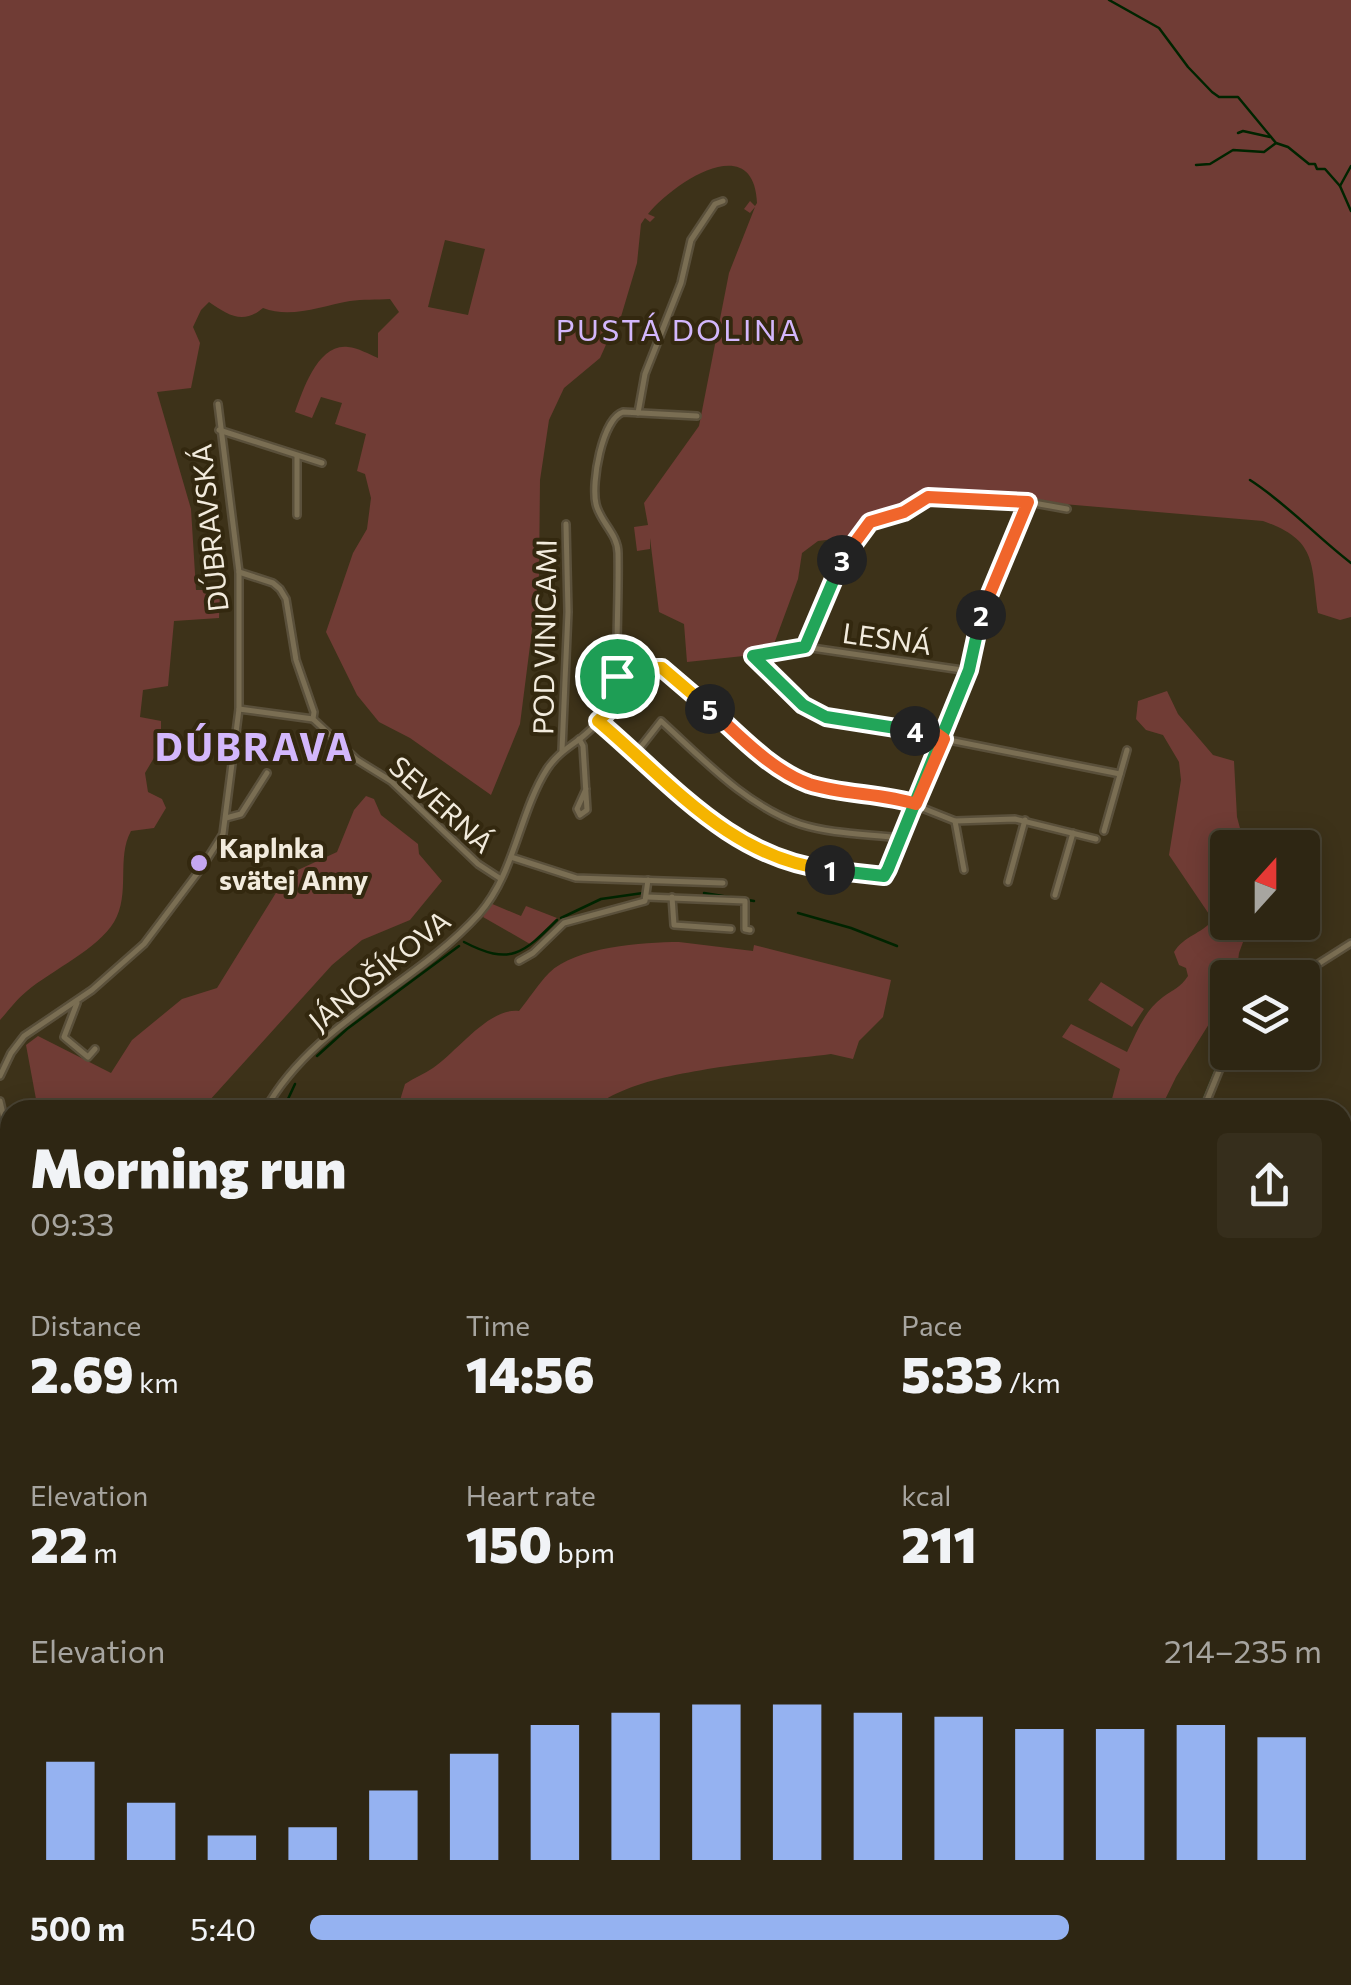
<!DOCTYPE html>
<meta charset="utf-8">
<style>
:root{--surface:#2e2613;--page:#362e1c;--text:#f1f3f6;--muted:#a7a5a0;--line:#494333;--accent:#95b2f1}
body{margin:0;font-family:Commissioner,sans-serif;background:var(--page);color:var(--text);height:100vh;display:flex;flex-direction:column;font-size:38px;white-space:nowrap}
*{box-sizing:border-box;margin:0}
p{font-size:32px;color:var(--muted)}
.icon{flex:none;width:55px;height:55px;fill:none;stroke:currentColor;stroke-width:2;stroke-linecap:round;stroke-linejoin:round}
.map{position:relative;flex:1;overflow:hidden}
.details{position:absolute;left:0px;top:1100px;width:1352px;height:885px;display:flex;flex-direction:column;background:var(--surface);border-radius:30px 30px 0 0;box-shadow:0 5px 25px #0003,0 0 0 2px var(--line)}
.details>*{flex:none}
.needle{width:65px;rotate:21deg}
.buttons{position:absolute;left:1210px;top:830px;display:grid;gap:20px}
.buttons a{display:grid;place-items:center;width:110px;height:110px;border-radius:10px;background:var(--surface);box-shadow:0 5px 25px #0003,0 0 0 2px var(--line);font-size:50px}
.pin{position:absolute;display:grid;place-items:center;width:85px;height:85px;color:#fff;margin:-42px;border:5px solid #fff;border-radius:50%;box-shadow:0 2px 10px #0007}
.km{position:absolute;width:50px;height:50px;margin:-25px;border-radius:50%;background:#222;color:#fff;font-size:28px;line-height:50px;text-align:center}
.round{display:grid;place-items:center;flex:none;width:105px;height:105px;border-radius:10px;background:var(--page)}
.summary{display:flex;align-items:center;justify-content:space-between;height:170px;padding:0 30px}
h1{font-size:55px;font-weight:800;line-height:75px}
.metrics{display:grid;grid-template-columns:repeat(3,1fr);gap:15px;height:170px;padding:10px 30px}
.metrics div{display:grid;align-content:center}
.metrics b{font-size:50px;font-weight:800}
.metrics small{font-size:28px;font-weight:400}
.metrics p{font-size:28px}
.chart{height:280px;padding:20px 30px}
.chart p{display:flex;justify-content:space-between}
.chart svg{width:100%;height:180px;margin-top:10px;stroke:var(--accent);stroke-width:6}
ul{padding:0 30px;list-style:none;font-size:32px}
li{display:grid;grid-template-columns:160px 120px 1fr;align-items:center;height:75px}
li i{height:25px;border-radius:12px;background:var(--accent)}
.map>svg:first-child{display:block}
</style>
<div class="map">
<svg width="1351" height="1985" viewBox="0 0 1351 1985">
<rect width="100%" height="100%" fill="#3d3219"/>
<path fill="#483a1a" d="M1351,1554v431h-289v-10h280v-328l8,-14 -7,-10 -1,-53z"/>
<g fill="#703c35" fill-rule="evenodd">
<path d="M0,0h1351v617l-11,3 -22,-7c-7,-51 -1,-73 -55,-92l-329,-28 -30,19 -29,5 -12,12 -21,9 -24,3 -16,12 -4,26 -24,65 -21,11 -66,7 -3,-38 -25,-12 -9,-74v11l-13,2 -3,-24 14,-2 -4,-22 55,-77 30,-153 26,-66 -5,6 -6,-4 6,-8 5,5 2,-3c-3,-74 -84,-20 -109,11l7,3 -5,5 -5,-4 -4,6 -4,39 -20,67 -8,8 -9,20 -36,30 -15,32 -9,60 -1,95 -19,149 -29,71 -81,-57 -31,-16 -22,-27 -31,-63 27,-79 14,-24 4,-31 -6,-24 -8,-3 9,-37 -31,-10 7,-21 -21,-6 -9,21 -17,-6c8,-22 23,-69 53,-65 10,1 21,7 30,11v-25l21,-21 -9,-13c-14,1 -27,0 -40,2 -29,5 -59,18 -87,7 -20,17 -35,7 -54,-6l-8,8 -8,17 7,16 -9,45 -34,4 34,117 5,81h24l-1,28 -45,3 -6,65 -25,4 -3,27 21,4v25l-16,27 3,19 14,7 4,9 -12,20 -23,3c-15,27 0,63 -17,91 -16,27 -62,48 -87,69 -10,8 -18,19 -27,29zM445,240l40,9 -17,66 -40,-8z"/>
<path d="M1167,691l11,23 35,41 21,6 3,56 8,30 -17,1v74l22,1 -11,30 -3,24 -8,1 -1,17 -51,82 -16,33h-51l11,-41 -58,-32 9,-13 56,28c10,-20 17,-41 36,-55 11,-8 17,-9 25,-21l-2,-8 -7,-3 -5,-13c10,-16 27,-18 39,-32l-44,-65 12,-75 -2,-18 -16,-27 -17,-5 -10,-11 2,-18z"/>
<path d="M366,796l8,3 7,16 37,29 1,10 23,27 -32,39 -48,20 -30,25 -123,136 -2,9h-169l-12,-65 12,-9 73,37 21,-33 50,-41 35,-11 70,-113 50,-23 17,-42z"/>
<path d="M490,903l31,13 5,-10 31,12 -27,26 -47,-27z"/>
<path d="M679,942l74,9 1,-6 137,35 -8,37 -24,24 -6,18 -22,-5c-59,8 -199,15 -239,56h-195l8,-26c9,-6 19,-10 28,-16 24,-16 56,-61 86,-57 10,-12 19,-27 30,-38 26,-26 94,-31 130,-31z"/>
<path d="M1101,982l43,27 -12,18 -44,-27z"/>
<path d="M6,1350l4,4v116h-10v-71z"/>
<path d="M10,1582v131l-10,-2v-109z"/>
</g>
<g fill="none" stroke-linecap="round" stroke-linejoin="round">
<g stroke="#002400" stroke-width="2.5">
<path d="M1109,0l50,28 29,39 24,25 7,5h19l38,46 12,4 21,17h6l2,5h8l15,17 11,25"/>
<path d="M1238,133l5,-2 27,6"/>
<path d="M1196,165l14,-1 23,-14 31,2 12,-9"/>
<path d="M1340,186l11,-20"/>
<path d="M1250,480c36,23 67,57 101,83"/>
<path d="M704,893l50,8"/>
<path d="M798,913l53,15 46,18"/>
<path d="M561,918l40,-19 42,-6"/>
<path d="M464,942c46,24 59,12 93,-22"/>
<path d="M1332,952l19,-13"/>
<path d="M1291,978l13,-8"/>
<path d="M317,1056l30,-27 112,-83"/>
<path d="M288,1099l7,-15"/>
<path d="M284,1110l2,-5"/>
<path d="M1199,1110l29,-71"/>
<path d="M1342,1465l9,-7"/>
<path d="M1342,1545l9,7"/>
<path d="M1342,1716l7,1 2,-6"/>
<path d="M1063,1975l7,10"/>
</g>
<g stroke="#002400" stroke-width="8">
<path d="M1342,1209l9,-1"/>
<path d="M575,1975h13"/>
<path d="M525,1985l7,-10"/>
</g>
<g stroke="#5a503b" stroke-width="10">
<g id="minor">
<path d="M638,413l7,-39 36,-91 10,-43 24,-36 8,-3"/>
<path d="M219,430l103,33"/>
<path d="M297,456v59"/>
<path d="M239,572l34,11 7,6 6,10 10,61 18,52 -1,7 44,41 34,21 87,83 23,15"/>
<path d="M805,647l-52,9 50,49 23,12 111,17 7,5 176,35"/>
<path d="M969,671l-164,-24 31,-77 34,-48 34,-9 19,-13 16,-5 89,7"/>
<path d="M618,702c-3,-50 1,-100 0,-149 0,-19 -18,-31 -22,-49 -5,-21 6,-85 27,-92l74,4"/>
<path d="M239,709l74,10"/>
<path d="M598,721c58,48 113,116 186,141 29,10 62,9 92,15l8,-2 60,-136 25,-68 9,-49 50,-120 39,7"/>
<path d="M579,739l4,7 4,64 -7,5 -3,-6 9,-20"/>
<path d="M562,750l6,-138 -2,-88"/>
<path d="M636,753l25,-32c42,38 84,84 139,103 31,10 68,10 101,14"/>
<path d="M226,818l15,-4 26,-41"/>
<path d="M955,821l9,49"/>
<path d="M1104,831l23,-81"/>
<path d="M511,857l65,21 147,5"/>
<path d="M1008,882l17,-62"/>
<path d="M1055,895l18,-62"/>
<path d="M647,897l98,4v28l5,1"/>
<path d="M672,897l2,28 57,4"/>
<path d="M519,961l14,-8 31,-30 81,-22 3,-21"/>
<path d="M1296,978l55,-35"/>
<path d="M77,1003l-13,34 24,20 7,-8"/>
<path d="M0,1076l11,-23 13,-17 68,-46 52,-46 58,-77 21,-33 16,-125v-137l-21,-168"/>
<path d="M0,1101l6,26 4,87"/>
<path d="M265,1110c48,-87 149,-124 214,-196 36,-41 40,-101 68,-145 10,-15 21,-21 34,-31 25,-21 48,-47 72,-69l13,2 95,84 27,19 23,10 81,12 63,25 60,-2 81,20"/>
<path d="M1203,1110l25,-61"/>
<path d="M0,1347l10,-1"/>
<path d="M0,1771l10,-15"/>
<path d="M0,1842h10"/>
<path d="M0,1922h10"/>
<path d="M223,1975l17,10"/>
<path d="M0,1983l66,1"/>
<path d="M115,1985l2,-10"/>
<path d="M512,1985l8,-10"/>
</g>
</g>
<g stroke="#5a503b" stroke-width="12">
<g id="major">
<path d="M0,1206l10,38"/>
<path d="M0,1591l10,-19"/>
</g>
</g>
<use href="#minor" stroke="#7a6e53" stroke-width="5"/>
<use href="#major" stroke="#7f7f3a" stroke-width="8"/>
<g stroke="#99907d" stroke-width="6">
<path id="rail" d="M0,1302v64"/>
</g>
<use href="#rail" stroke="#33280f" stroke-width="2.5" stroke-dasharray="8" stroke-linecap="butt"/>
</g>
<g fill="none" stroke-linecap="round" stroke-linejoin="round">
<g stroke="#fff" stroke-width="20">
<path id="split-1" d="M617,676l1,26 -20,19c72,61 133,138 232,149"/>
</g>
<g stroke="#fff" stroke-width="20">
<path id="split-2" d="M830,870l54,6 4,-7 81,-199 12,-55"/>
</g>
<g stroke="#fff" stroke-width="20">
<path id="split-3" d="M842,560l28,-38 34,-10 24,-15 100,5 -47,113"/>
</g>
<g stroke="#fff" stroke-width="20">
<path id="split-4" d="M842,560l-37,87 -52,9 50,49 23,12 89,14"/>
</g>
<g stroke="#fff" stroke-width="20">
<path id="split-5" d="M710,709c30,27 61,61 99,75 34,11 73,9 107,20l28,-65 -7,-5 -22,-3"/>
</g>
<g stroke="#fff" stroke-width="20">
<path id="split-6" d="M617,676l9,18 27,-26h9l48,41"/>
</g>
<use href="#split-1" stroke="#f5b400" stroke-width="12"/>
<use href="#split-2" stroke="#22a559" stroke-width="12"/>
<use href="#split-3" stroke="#f0652b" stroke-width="12"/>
<use href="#split-4" stroke="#22a559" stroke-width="12"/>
<use href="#split-5" stroke="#f0652b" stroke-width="12"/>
<use href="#split-6" stroke="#f5b400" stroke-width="12"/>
</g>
<circle fill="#c5a6f0" stroke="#33280f" stroke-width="4" cx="199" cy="863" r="10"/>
<g text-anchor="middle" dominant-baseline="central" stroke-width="8" stroke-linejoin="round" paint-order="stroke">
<g font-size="28" fill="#f2ebdd" stroke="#33280f">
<text transform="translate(209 528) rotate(-96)">DÚBRAVSKÁ</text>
<text transform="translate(544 637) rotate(-89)">POD VINICAMI</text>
<text transform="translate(887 638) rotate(8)">LESNÁ</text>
<text transform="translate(442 804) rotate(42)">SEVERNÁ</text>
<text transform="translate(379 970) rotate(-39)">JÁNOŠÍKOVA</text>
</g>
<g font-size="28" font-weight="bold" fill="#f2ebdd" stroke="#33280f" text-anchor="start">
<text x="219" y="847">Kaplnka<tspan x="219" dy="32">svätej Anny</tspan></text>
</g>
<g font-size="30" letter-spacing="2.5" fill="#d3b7fc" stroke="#33280f">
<text x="679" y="328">PUSTÁ DOLINA</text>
</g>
<g font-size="38" font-weight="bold" letter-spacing="2.5" fill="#d3b7fc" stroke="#33280f">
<text x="255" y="745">DÚBRAVA</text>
</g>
</g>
</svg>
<div class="buttons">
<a><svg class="needle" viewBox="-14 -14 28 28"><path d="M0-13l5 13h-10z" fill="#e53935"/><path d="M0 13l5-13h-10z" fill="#a7a5a0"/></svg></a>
<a><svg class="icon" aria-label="layers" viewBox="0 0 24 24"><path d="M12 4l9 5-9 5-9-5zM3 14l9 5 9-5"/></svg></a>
</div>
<div class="pin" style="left:617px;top:676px;background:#1e9e55"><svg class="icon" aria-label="arrive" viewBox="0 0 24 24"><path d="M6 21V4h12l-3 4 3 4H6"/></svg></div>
<b class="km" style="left:830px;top:870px">1</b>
<b class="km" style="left:981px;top:615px">2</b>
<b class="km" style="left:842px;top:560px">3</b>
<b class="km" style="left:915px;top:731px">4</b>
<b class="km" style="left:710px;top:709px">5</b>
<section class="details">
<div class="summary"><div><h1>Morning run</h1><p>09:33</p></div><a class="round"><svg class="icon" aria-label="share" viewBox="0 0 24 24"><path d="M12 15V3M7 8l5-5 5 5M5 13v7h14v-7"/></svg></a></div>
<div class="metrics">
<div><p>Distance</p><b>2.69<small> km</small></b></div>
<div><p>Time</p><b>14:56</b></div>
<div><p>Pace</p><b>5:33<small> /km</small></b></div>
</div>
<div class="metrics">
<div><p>Elevation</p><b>22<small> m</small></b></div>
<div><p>Heart rate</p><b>150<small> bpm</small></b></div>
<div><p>kcal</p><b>211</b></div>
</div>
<div class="chart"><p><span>Elevation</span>214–235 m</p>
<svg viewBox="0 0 160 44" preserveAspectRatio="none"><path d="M5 44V20M15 44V30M25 44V38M35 44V36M45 44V27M55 44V18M65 44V11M75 44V8M85 44V6M95 44V6M105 44V8M115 44V9M125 44V12M135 44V12M145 44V11M155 44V14"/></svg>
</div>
<ul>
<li><b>500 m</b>5:40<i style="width:75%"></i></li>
</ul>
</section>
</div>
